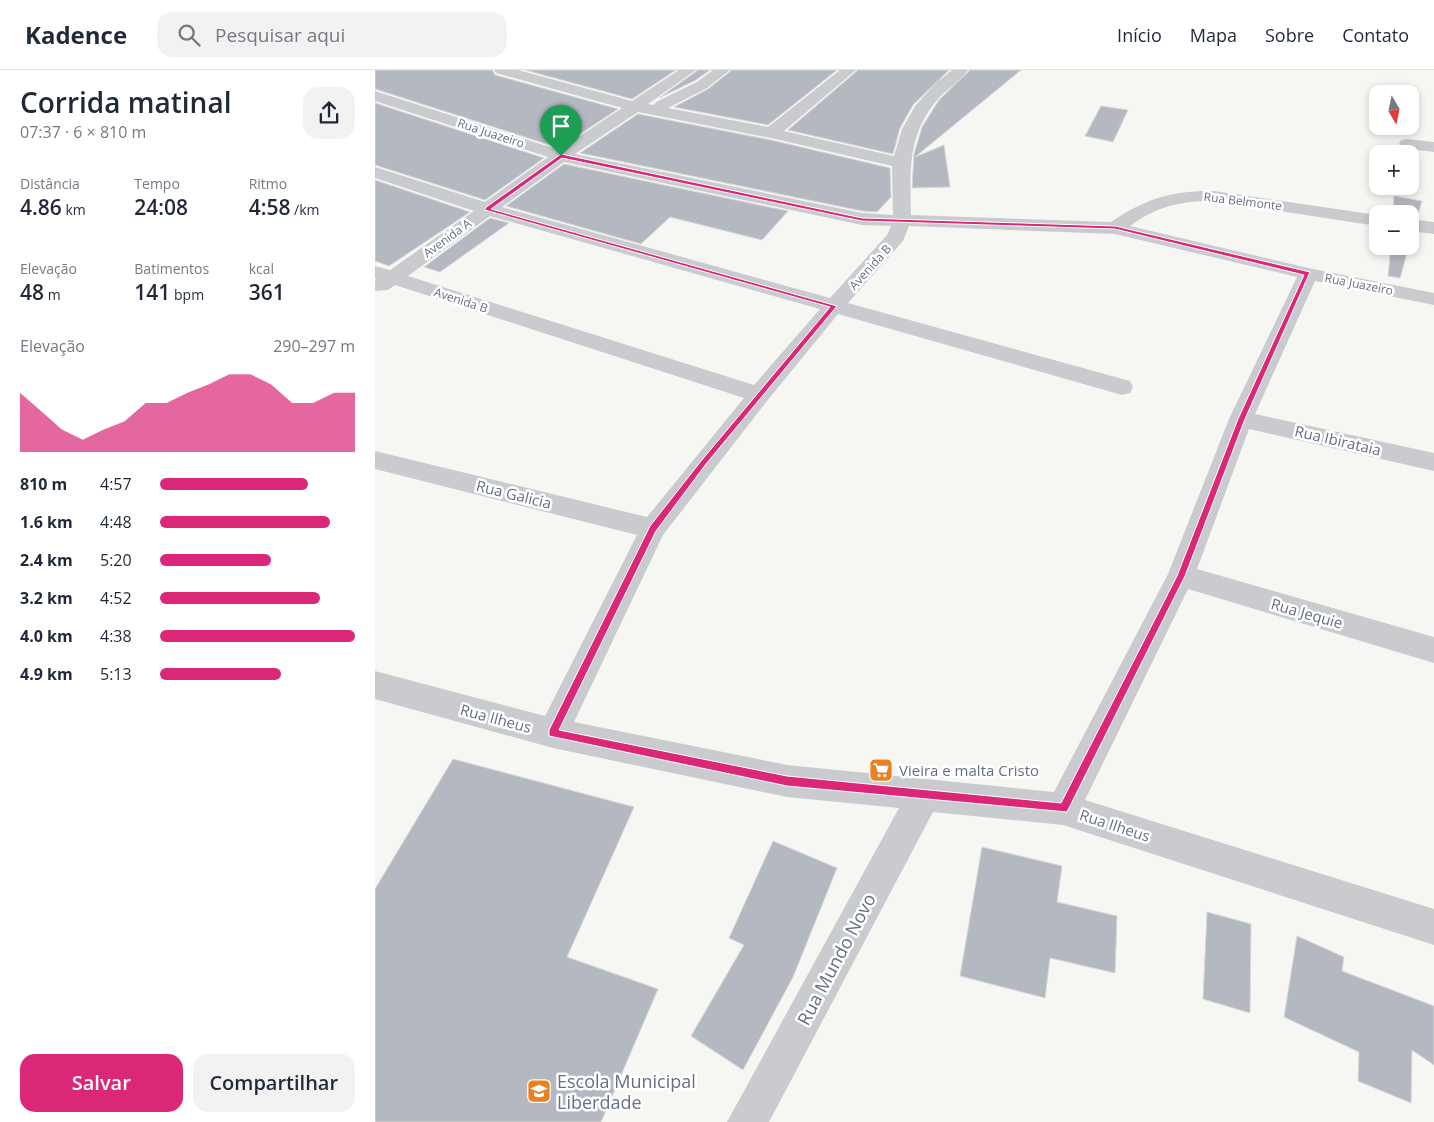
<!DOCTYPE html>
<html lang="pt">
<meta charset="utf-8">
<style>
:root{--surface:#fff;--page:#f2f2f3;--text:#1f2937;--muted:#747a83;--line:#e0e1e3;--accent:#db2777}
body{margin:0;font-family:"Open Sans",sans-serif;background:var(--page);color:var(--text);height:100vh;display:flex;flex-direction:column;font-size:19px;white-space:nowrap}
*{box-sizing:border-box;margin:0}
p{font-size:16px;color:var(--muted)}
.icon{flex:none;width:28px;height:28px;fill:none;stroke:currentColor;stroke-width:2;stroke-linecap:round;stroke-linejoin:round}
.map{position:relative;flex:1;overflow:hidden}
.drawer{display:flex;flex-direction:column;background:var(--surface);width:375px}
.drawer>*{flex:none}
.needle{width:32px;rotate:171deg}
.buttons{position:absolute;left:994px;top:15px;display:grid;gap:10px}
.buttons a{display:grid;place-items:center;width:50px;height:50px;border-radius:10px;background:var(--surface);box-shadow:0 2px 8px #0003;font-size:25px}
.pin{position:absolute;display:grid;place-items:center;width:42px;height:42px;color:#fff;margin:-51px -21px;border-radius:50% 50% 50% 0;rotate:-45deg;box-shadow:0 0 5px #0007}
.pin .icon{rotate:45deg}
.round{display:grid;place-items:center;flex:none;width:52px;height:52px;border-radius:15px;background:var(--page)}
.overview{display:flex;align-items:center;justify-content:space-between;height:85px;padding:0 20px}
h1{font-size:28px;font-weight:600;line-height:38px}
.metrics{display:grid;grid-template-columns:repeat(3,1fr);gap:8px;height:85px;padding:5px 20px}
.metrics div{display:grid;align-content:center}
.metrics b{font-size:21px;font-weight:600}
.metrics small{font-size:14px;font-weight:400}
.metrics p{font-size:14px}
.chart{height:140px;padding:10px 20px}
.chart p{display:flex;justify-content:space-between}
.chart svg{width:100%;height:90px;margin-top:5px;fill:var(--accent);opacity:.7}
.cta{display:flex;gap:10px;margin-top:auto;padding:10px 20px}
.cta a{flex:1;height:58px;border-radius:15px;background:var(--accent);color:#fff;font-size:20px;font-weight:600;line-height:58px;text-align:center}
.cta a+a{background:var(--page);color:var(--text)}
ul{padding:0 20px;list-style:none;font-size:16px}
li{display:grid;grid-template-columns:80px 60px 1fr;align-items:center;height:38px}
li i{height:12px;border-radius:6px;background:var(--accent)}
header{display:flex;align-items:center;gap:30px;box-sizing:border-box;height:70px;padding:0 25px;background:var(--surface);border-bottom:1px solid var(--line)}
header strong{font-size:24px}
nav{display:flex;gap:28px;margin-inline-start:auto;font-size:18px}
.search{width:350px;height:45px;background:var(--page);display:flex;align-items:center;gap:12px;box-sizing:border-box;padding:0 18px;border-radius:15px;color:var(--muted);font-size:19px}
main{display:flex;flex:1;min-height:0}
.map>svg:first-child{display:block}
</style>
<header>
<strong>Kadence</strong>
<div class="search"><svg class="icon" aria-label="search" viewBox="0 0 24 24"><circle cx="10" cy="10" r="6"/><path d="M15 15l6 6"/></svg>Pesquisar aqui</div>
<nav><a>Início</a><a>Mapa</a><a>Sobre</a><a>Contato</a></nav>
</header>
<main>
<section class="drawer">
<div class="overview"><div><h1>Corrida matinal</h1><p>07:37 · 6 × 810 m</p></div><a class="round"><svg class="icon" aria-label="share" viewBox="0 0 24 24"><path d="M12 15V3M7 8l5-5 5 5M5 13v7h14v-7"/></svg></a></div>
<div class="metrics">
<div><p>Distância</p><b>4.86<small> km</small></b></div>
<div><p>Tempo</p><b>24:08</b></div>
<div><p>Ritmo</p><b>4:58<small> /km</small></b></div>
</div>
<div class="metrics">
<div><p>Elevação</p><b>48<small> m</small></b></div>
<div><p>Batimentos</p><b>141<small> bpm</small></b></div>
<div><p>kcal</p><b>361</b></div>
</div>
<div class="chart"><p><span>Elevação</span>290–297 m</p>
<svg viewBox="0 0 160 44" preserveAspectRatio="none"><path d="M0 44V15L10 24L20 33L30 38L40 33L50 29L60 20L70 20L80 15L90 11L100 6L110 6L120 11L130 20L140 20L150 15L160 15V44z"/></svg>
</div>
<ul>
<li><b>810 m</b>4:57<i style="width:76%"></i></li>
<li><b>1.6 km</b>4:48<i style="width:87%"></i></li>
<li><b>2.4 km</b>5:20<i style="width:57%"></i></li>
<li><b>3.2 km</b>4:52<i style="width:82%"></i></li>
<li><b>4.0 km</b>4:38<i style="width:100%"></i></li>
<li><b>4.9 km</b>5:13<i style="width:62%"></i></li>
</ul>
<div class="cta"><a>Salvar</a><a>Compartilhar</a></div>
</section>
<div class="map">
<svg width="1059" height="1052" viewBox="0 0 1059 1052">
<rect width="100%" height="100%" fill="#f6f7f3"/>
<g fill="#b4b8c0" stroke="#d8d8d6">
<path d="M0,0h117l3,5 123,34 -59,39 -184,-59z"/>
<path d="M150,0h151l-44,29z"/>
<path d="M323,0h12l-14,10 -37,18z"/>
<path d="M357,0h105l-69,55 -94,-18 34,-18z"/>
<path d="M483,0h91l-36,35 -13,23 -7,26 -105,-24z"/>
<path d="M595,0h51l-106,87 29,-12 6,42 -38,1 2,-34 8,-27 17,-27z"/>
<path d="M0,33l169,55 -59,42 -110,-35z"/>
<path d="M726,36l27,4 -15,32 -28,-6z"/>
<path d="M263,44l133,26 119,28 1,29 -14,15 -15,-1 -282,-58z"/>
<path d="M189,94l224,47 -26,29 -92,-23 -29,27 -135,-38z"/>
<path d="M0,110l95,32 -81,54 -14,-5z"/>
<path d="M1019,126l28,5 -5,17 -7,-1v-3h-17z"/>
<path d="M115,148l19,5 -69,49 -16,-5z"/>
<path d="M1016,176h18l-9,32 -12,-2z"/>
<path d="M78,689l181,48 -67,150 91,32 -57,133h-226v-233z"/>
<path d="M398,771l64,27 -44,109 -50,93 -52,-34 53,-91 -15,-7z"/>
<path d="M607,777l80,19 -5,36 60,14 -2,57 -65,-15 -5,40 -85,-22z"/>
<path d="M832,842l44,12 -1,89 -47,-14z"/>
<path d="M922,866l47,21 -2,14 92,35v59l-22,-15 -1,53 -53,-22 1,-29 -75,-35z"/>
</g>
<g fill="none" stroke-linecap="round" stroke-linejoin="round">
<g fill="#c9cbcf" fill-rule="evenodd">
<path d="M119,0h24l114,31 47,-31h17l-48,34 6,1 2,-3 41,-20 16,-12h17l-23,18 -39,20 100,19 72,-57h16l-72,61 110,25 8,-27 13,-23 21,-23 16,-13h16c-7,11 -21,19 -30,29 -31,36 -28,72 -27,116l200,7c33,-23 63,-32 103,-31l163,24v11l-163,-25c-33,0 -57,5 -84,25l178,42 126,25v12l-119,-24 -60,133 179,39v18l-185,-42 -52,140 237,68v26l-246,-74 -103,211 349,109v36l-371,-120 -130,-13 -164,310h-42l172,-314 -112,-11 -234,-49 -178,-49v-28l170,45 92,-181 -262,-66v-18l272,66 97,-119 -349,-113 -7,5 -13,1v-10l2,-2h-2v-13l15,4 84,-59 -99,-33v-11l110,35 63,-45 -173,-56v-10l184,59 63,-42 -126,-35zM263,42l133,26 121,28 1,49 -31,-2 -287,-59zM189,92l298,63 29,1 -4,9 -57,63 -328,-91zM115,146l330,93 -66,76 -346,-109zM534,156l206,8 182,43 -68,142 -61,155 -114,218 -267,-27 -213,-43 89,-187 104,-134 71,-87 284,81 8,-2 3,-6 -3,-6 -282,-78 55,-62z"/>
<path d="M1032,69l27,3v10l-33,-4 -2,-4 2,-4z"/>
<path d="M1035,149l24,3v12l-24,-3z"/>
</g>
</g>
<path fill="#db2777" stroke="#fff" fill-rule="evenodd" d="M186,84l301,64 253,8 195,46 -65,147 -60,157 -118,236 -280,-26 -238,-50v-6l101,-204 51,-65 129,-154 -345,-97v-2zM187,88l300,63 253,8 189,46 -66,144 -61,157 -116,227 -274,-27 -228,-46 97,-199 50,-67 131,-158 -346,-97z"/>
<defs>
<g id="supermarket-square" transform="scale(1.25)"><rect x="-9" y="-9" width="18" height="18" rx="4" fill="#ea8020" stroke="#fff"/><path d="M-6-5.5h2.5l.6 2H6L4.5 2H-2.5L-4.4-4H-6ZM-1.5 3.2a1.3 1.3 0 1 0 .1 0ZM3 3.2a1.3 1.3 0 1 0 .1 0Z" fill="#fff"/></g>
<g id="school-square" transform="scale(1.25)"><rect x="-9" y="-9" width="18" height="18" rx="4" fill="#ea8020" stroke="#fff"/><path d="M0-5L7-2L0 1L-7-2ZM-4 1L0 2.5L4 1V4Q0 6-4 4Z" fill="#fff"/></g>
</defs>
<g fill-rule="evenodd">
<use href="#supermarket-square" x="506" y="700"/>
<use href="#school-square" x="164" y="1021"/>
</g>
<g text-anchor="middle" dominant-baseline="central" stroke-width="5" stroke-linejoin="round" paint-order="stroke">
<g font-size="12" fill="#656f86" stroke="#fff">
<text transform="translate(116 63) rotate(18)">Rua Juazeiro</text>
<text transform="translate(868 131) rotate(7)">Rua Belmonte</text>
<text transform="translate(72 168) rotate(-36)">Avenida A</text>
<text transform="translate(495 197) rotate(-48)">Avenida B</text>
<text transform="translate(984 214) rotate(11)">Rua Juazeiro</text>
<text transform="translate(86 230) rotate(18)">Avenida B</text>
</g>
<g font-size="15" fill="#656f86" stroke="#fff">
<text transform="translate(963 370) rotate(13)">Rua Ibirataia</text>
<text transform="translate(139 424) rotate(14)">Rua Galicia</text>
<text transform="translate(932 543) rotate(16)">Rua Jequie</text>
<text transform="translate(121 648) rotate(15)">Rua Ilheus</text>
<text transform="translate(740 755) rotate(18)">Rua Ilheus</text>
</g>
<g font-size="15" fill="#656f86" stroke="#fff" text-anchor="start">
<text x="524" y="700">Vieira e malta Cristo</text>
</g>
<g font-size="18" fill="#656f86" stroke="#fff">
<text transform="translate(461 889) rotate(-62)">Rua Mundo Novo</text>
</g>
<g font-size="18" fill="#656f86" stroke="#fff" text-anchor="start">
<text x="182" y="1011">Escola Municipal<tspan x="182" dy="21">Liberdade</tspan></text>
</g>
</g>
</svg>
<div class="buttons">
<a><svg class="needle" viewBox="-14 -14 28 28"><path d="M0-13l5 13h-10z" fill="#e53935"/><path d="M0 13l5-13h-10z" fill="#747a83"/></svg></a>
<a>+</a>
<a>−</a>
</div>
<div class="pin" style="left:186px;top:86px;background:#1e9e55"><svg class="icon" aria-label="arrive" viewBox="0 0 24 24"><path d="M6 21V4h12l-3 4 3 4H6"/></svg></div>
</div>
</main>
